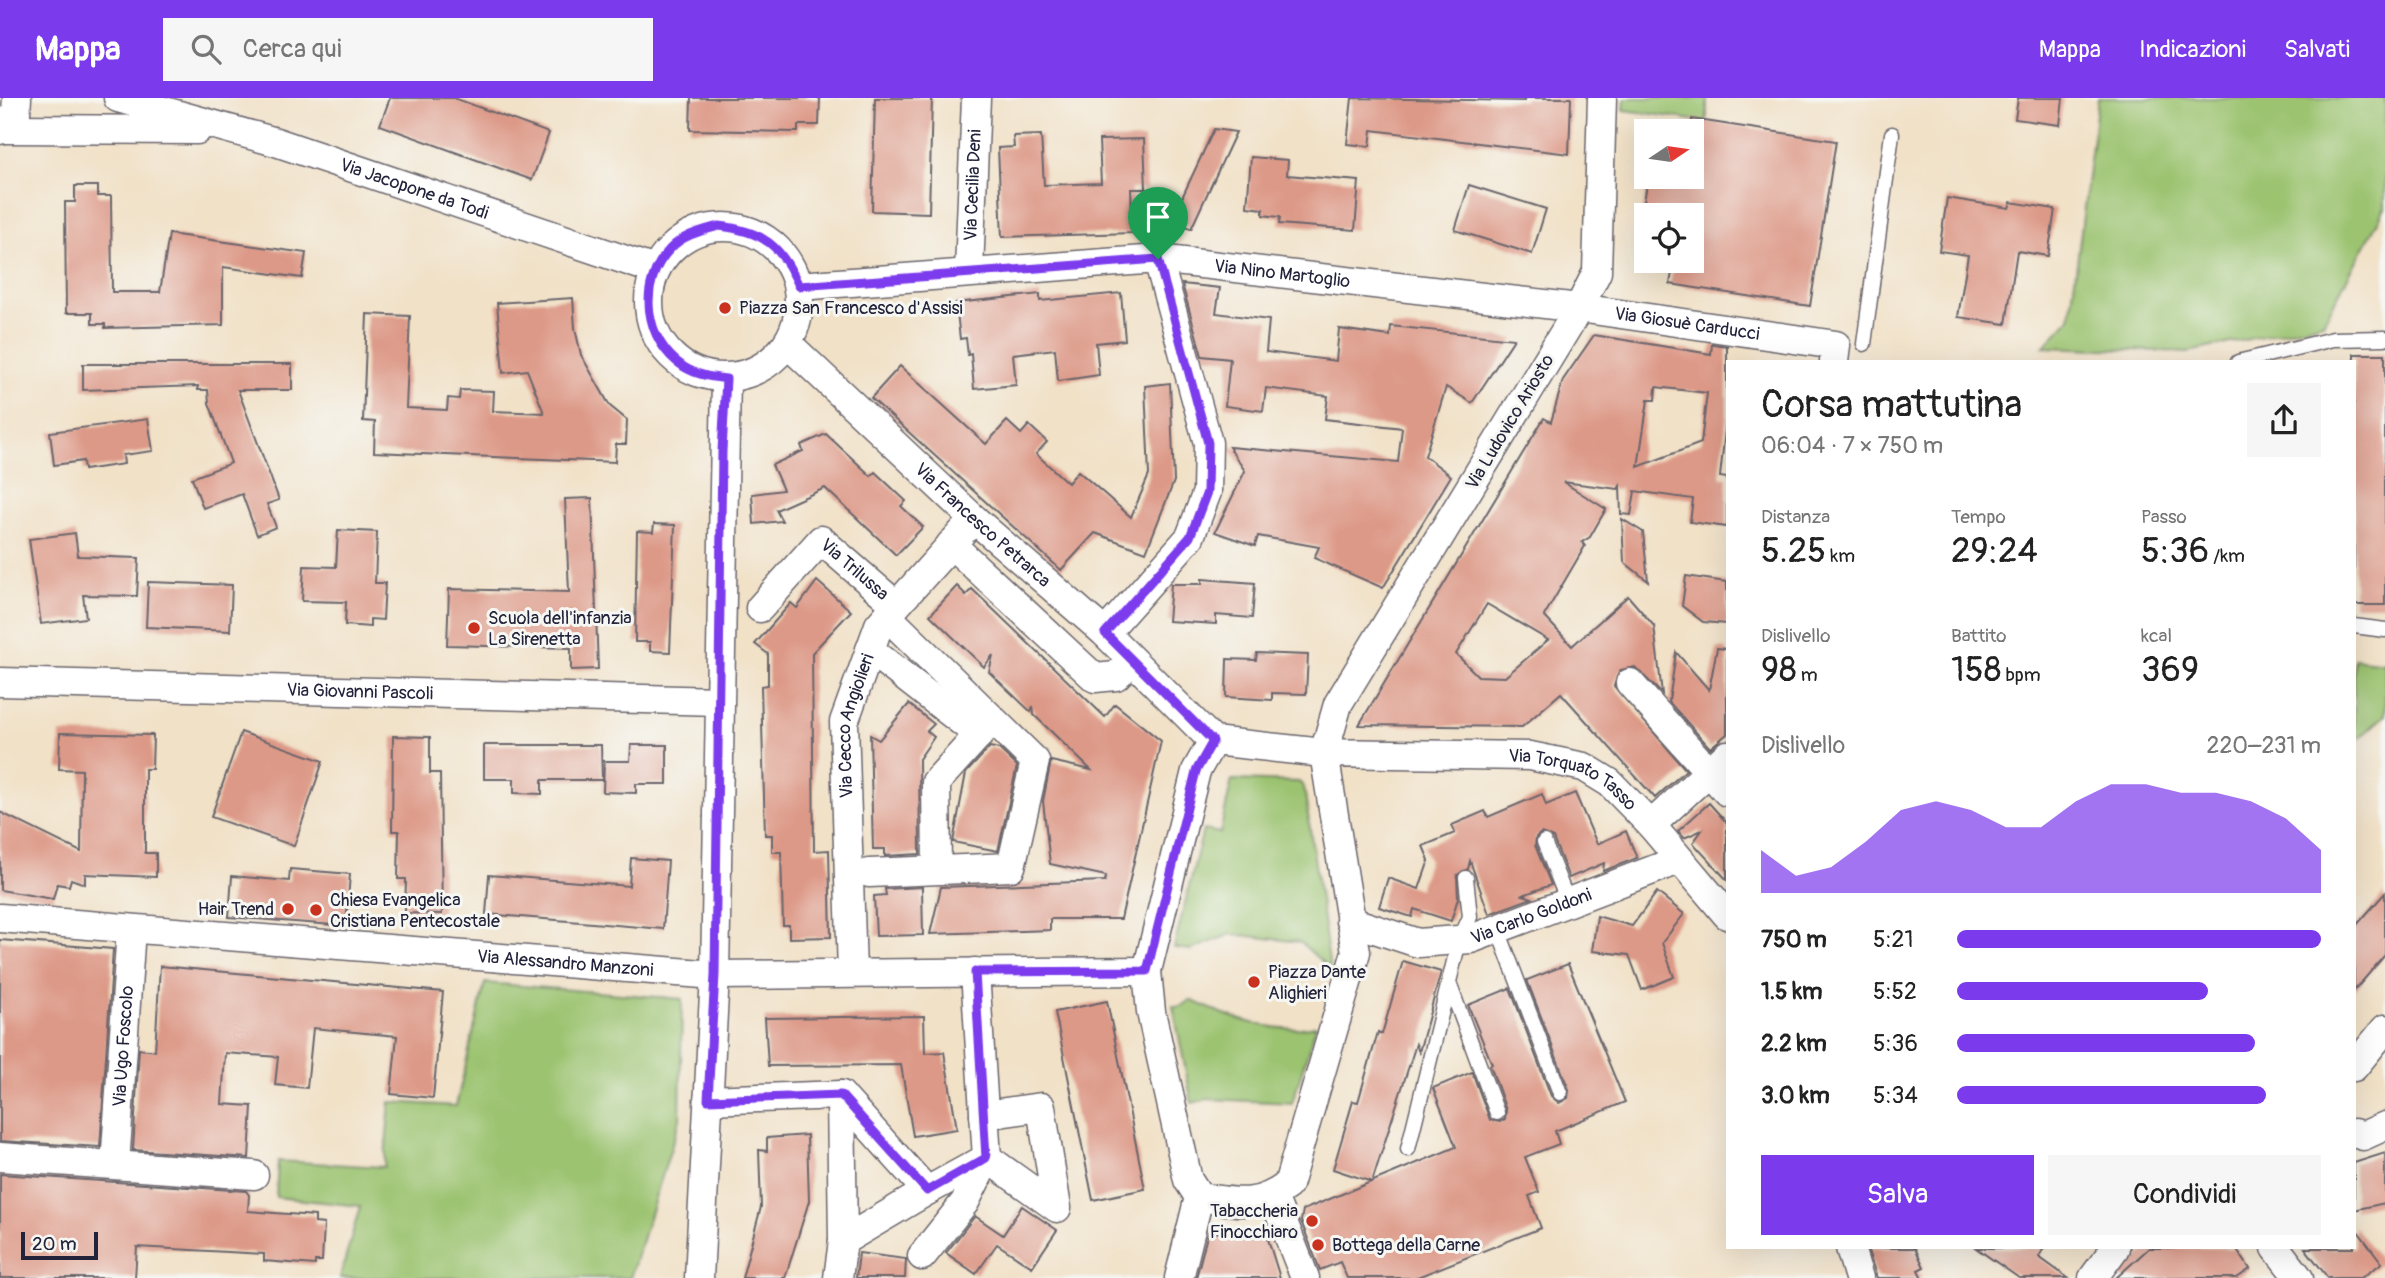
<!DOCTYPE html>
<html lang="it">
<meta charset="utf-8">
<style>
:root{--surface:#fff;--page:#f6f6f6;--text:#222;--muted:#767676;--accent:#7c3aed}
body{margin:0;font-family:Pangolin,sans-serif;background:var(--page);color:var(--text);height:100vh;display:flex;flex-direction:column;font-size:26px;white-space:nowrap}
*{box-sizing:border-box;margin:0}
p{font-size:23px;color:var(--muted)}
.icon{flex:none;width:38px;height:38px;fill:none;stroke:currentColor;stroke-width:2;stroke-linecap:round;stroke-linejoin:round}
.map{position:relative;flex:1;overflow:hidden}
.details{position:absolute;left:1726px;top:262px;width:630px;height:889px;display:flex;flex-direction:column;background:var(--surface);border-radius:0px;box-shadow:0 7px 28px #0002}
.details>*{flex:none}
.needle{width:46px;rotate:77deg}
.tools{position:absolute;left:1634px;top:21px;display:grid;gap:14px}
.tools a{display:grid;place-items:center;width:70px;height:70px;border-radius:0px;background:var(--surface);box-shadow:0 7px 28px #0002;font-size:35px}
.scale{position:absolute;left:21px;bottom:18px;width:77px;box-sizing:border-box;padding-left:7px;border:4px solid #22223b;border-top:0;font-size:19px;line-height:24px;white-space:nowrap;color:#22223b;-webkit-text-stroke:5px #f6f6f2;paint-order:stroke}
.pin{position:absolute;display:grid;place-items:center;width:60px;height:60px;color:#fff;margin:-72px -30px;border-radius:50% 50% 50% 0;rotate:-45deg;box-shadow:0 0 7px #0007}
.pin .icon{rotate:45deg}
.round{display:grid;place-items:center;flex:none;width:74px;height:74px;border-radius:0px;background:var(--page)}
.headline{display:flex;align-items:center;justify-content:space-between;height:119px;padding:0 35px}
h1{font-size:38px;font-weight:600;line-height:52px}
.stats{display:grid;grid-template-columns:repeat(3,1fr);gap:10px;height:119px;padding:7px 35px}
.stats div{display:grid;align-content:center}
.stats b{font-size:35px;font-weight:600}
.stats small{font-size:19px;font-weight:400}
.stats p{font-size:19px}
.chart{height:196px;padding:14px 35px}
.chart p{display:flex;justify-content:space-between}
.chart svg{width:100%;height:126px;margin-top:7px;fill:var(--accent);opacity:.7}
.cta{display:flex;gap:14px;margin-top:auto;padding:14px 35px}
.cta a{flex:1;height:80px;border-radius:0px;background:var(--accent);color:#fff;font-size:28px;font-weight:600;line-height:80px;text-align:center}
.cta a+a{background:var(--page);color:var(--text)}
ul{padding:0 35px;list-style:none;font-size:23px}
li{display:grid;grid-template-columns:112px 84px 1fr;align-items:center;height:52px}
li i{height:18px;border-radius:9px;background:var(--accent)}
header{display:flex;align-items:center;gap:42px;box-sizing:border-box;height:98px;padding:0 35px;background:var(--accent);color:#fff}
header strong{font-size:33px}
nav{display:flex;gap:38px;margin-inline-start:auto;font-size:24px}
.search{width:490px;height:63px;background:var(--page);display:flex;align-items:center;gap:18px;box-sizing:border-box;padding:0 24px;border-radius:0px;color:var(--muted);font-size:26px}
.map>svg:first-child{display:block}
</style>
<header>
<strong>Mappa</strong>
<div class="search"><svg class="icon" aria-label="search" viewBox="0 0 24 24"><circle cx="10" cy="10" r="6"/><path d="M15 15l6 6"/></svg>Cerca qui</div>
<nav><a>Mappa</a><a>Indicazioni</a><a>Salvati</a></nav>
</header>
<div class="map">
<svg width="2385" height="1180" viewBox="0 0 2385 1180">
<rect width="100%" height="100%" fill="#f6f6f2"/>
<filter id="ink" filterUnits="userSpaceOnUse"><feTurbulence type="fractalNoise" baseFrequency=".0143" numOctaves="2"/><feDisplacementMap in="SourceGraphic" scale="14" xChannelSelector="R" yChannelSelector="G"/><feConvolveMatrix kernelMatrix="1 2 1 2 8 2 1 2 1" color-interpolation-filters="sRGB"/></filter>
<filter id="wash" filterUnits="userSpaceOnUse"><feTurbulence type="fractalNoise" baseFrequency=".00686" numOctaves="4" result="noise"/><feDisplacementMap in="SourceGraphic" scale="28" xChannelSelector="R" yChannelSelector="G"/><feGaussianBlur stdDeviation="1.57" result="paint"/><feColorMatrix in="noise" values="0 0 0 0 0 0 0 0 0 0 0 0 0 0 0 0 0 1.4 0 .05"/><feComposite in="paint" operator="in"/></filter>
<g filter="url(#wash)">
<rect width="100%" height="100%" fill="#f1e1c7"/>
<g fill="#9bc36f" stroke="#5e7255" stroke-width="2">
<path d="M1625,0h82v24l-83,-12z"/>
<path d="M2098,0h287v110l-62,115 -134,29 -146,-5 27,-29z"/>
<path d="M2354,561l31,4v52l-31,28z"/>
<path d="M1232,682l67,2 5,5 26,182 -30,-27 -69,-8 -40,16 -17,-2 29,-118 17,3z"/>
<path d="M485,885l197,16 -2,120 -50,159h-290l20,-72 -84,-9 2,-36 106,6 6,-65 66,4z"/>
<path d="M1190,902c38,17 84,35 126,26l-24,77 -84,-4 -16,4 -19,-97 7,1z"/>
</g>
<g id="blocks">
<g fill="#dd9987" fill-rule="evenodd">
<path d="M390,0h64l95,35 -17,47 -152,-55z"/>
<path d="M691,0h129l-1,27h-21v7l-108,-2z"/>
<path d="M875,0h57l-3,115 -57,-2z"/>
<path d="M1352,0l172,3v-3h47l-2,56 -197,-24 -2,16 -23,-2z"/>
<path d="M2018,0h45l-3,27 -45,-6z"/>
<path d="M1692,21l144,22 -26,165 -140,-22 4,-23h18v-46h-50l6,-38h44z"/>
<path d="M1214,31l22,3 -45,97 -19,-10z"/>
<path d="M1041,37l3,50 57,-2 -2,-43 45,-1 2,50h-15l2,44 -131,4 -4,-89 16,-1 -1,-11z"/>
<path d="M1251,59l37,3 -1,15 72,6 -4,49 -76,-6 1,-7 -17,-2v-6l-16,-2z"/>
<path d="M1469,87l77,24 -14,45 -77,-24z"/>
<path d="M75,88h23v10h13l1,96h48l9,-58 137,19 -4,25 -79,-11v58l-118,3v-4h-13v-11h-26l-1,-111h10z"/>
<path d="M1947,100l62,10 2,-6 44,7 -7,47 -31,-5 -11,73 -48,-7 10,-62 -29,-4z"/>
<path d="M1182,186l38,4 -4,25 53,7 -3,32 70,9 3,-32 51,7 1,-10 123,13 -42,64 -26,-16 -21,69 26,20 -68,112 -69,-30 5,-11 -61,-11 -3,10 -40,-14 30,-61 -16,-24 169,15 4,-34 -77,-9 3,-23 -62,-8 -3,23 -38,-5 5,-47 -28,-3z"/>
<path d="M1121,195l4,47 -29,3 3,32 -41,6 -3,-32 -42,5 3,31 -42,4 -3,-35 -3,1 -2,-17 -6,1 -4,-36 84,-9v7z"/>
<path d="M573,200l2,30 6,27 29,51 17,14 -1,24h-10l-1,18 -241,-10 1,-30 -12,-1 4,-107 43,2 -4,92 41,2 1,-12 11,1 1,-9 34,1 -1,20 51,2 -17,-43 -24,3 -6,-70z"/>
<path d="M1594,237l117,19 1,-10 15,2v66l-7,65 7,1v49l-37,-5 3,-23 -58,-8 -4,24 -10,-1 -1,-28 -2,3 -55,-7 43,27 -16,28 -8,5 3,4 -41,70 28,30 56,-50 26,30 8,68 -27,-27 -15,3 -6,16 72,84 -31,28 -94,-105 -39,34 -163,-2 185,-307 7,4 12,-42zM1656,289l51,6 -6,50 -63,24 10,-67h7zM1487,506l61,36 -43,37 -27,-1 -22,-22z"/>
<rect x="2354" y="256" width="31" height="251"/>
<path d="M83,266h209v26h-54l41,110 -12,4 9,23 -19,8 -15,-41 -39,14 -11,-30 39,-15 -22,-60 -1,-13h-10v-4l-115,4z"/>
<path d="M900,268l86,78 21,-23 14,13 8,-9 18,17 -11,12 32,29 10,-12 53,46 18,-42 -4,-89 25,-3 4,98 -28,71 -51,-19 -34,37 -190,-172z"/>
<path d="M148,321l5,32 -30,4 1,9 -40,6 -1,-9 -29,4 -4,-33z"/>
<path d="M826,336l45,42 4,-4 31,29 -5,5 22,21 -27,28 -71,-67 -49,22 6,11 -28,3 -2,-30 31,-4 -11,-25 31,-14 -2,-6z"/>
<path d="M592,400l6,171 -27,1v-22l-124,-3 2,-56 120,3 -4,-93z"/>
<path d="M1622,421l21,13 5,49 -24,-19z"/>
<path d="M654,426l21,1 -5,127 -20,-1v-9h-15l2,-111 16,1z"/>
<path d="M338,432l39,2 -2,51h10l-2,37 -13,-1v8l-25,-2 1,-23 -44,-1 2,-35 32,1z"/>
<path d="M75,435l3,23 61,2 -2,38 -54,-1 3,23 -45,6 -12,-85z"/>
<path d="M1686,478l41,6v42l-24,-2 -21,-16z"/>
<path d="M1202,481l53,4 -3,35 -36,-3v9l-48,-3 3,-37h31z"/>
<path d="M817,483l34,30 -39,42 2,198 15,-1 2,87 -42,1v-13h-6l-2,-73h-9v-17h-7l-4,-149 7,-1v-31l-13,-10 36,-41 6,5z"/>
<path d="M148,484l84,3 -2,46 -84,-4z"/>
<path d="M957,488l9,9 6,-6 133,128 10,-13 46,37 -40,178h-71v11l-120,4 11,-47 164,-6 1,-5 -56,-12 -7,-63 8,-40 40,9 -57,-55 -1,-9 -2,6 -42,-40 4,-17 -9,12 -54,-52z"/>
<path d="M1717,550l10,1v85l-17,14 -41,-46 7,-50 33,38z"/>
<path d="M1257,555l51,2 -2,39 -34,-1v7l-46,-3 1,-38 29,1z"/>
<path d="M909,606l25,20 -7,7 7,6 -15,22 1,95 -35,2v-7h-12l-3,-114 9,5z"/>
<path d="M241,634l82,29 -29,85 -83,-29z"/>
<path d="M60,635l93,2 -1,34h-7v84h11v24l-71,-3v10l-14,-5 -2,7 -12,-2 -4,15 -53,-9v-78l81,40 1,-82 -23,-1z"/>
<path d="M393,638l37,1v36h10l2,141 -37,-1 1,-34h-8l1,-48h-7z"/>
<path d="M484,647h117l1,35h-60v14l-28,-1v-14h-30z"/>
<path d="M631,647h36v39h-31v9l-33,-1 1,-31h26z"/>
<path d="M990,649l9,2 18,17 -19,85 -45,-9 13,-69z"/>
<path d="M1575,695l22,51 29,-13 11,27 -34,13 1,-8 -35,15 -16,-40 -12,-5 -5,4 -1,8 16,40 -28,10 9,3 -43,16 -19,-53 -2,8 -11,6 1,23 -7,23 -37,-12 -2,8 -33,-10 9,-29 31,11 10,-29 -6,-14 32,-13 -3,-8 33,-14 3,6 54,-23 4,11z"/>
<path d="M1709,705l18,20v57l-34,-37 9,-13 -18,8 -6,-7z"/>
<path d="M631,760l37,3 -5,68 -177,-15 3,-39 140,11z"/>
<path d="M290,771l60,5 -4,52 -117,-9 3,-41 57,5z"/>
<path d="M922,789l1,48 -47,1 -2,-40 12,-1 -1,-6z"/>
<path d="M1657,794l27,22 -22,29 12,34 -32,13 -13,-35 -37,-4 5,-35 35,10z"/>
<path d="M2385,795v62l-31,36v-63z"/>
<path d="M0,842l113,9 -13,198 -100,-6z"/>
<path d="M1403,863l38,11 -22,80 -3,-8 -44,138 -39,-13 20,-68 5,1 20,-70 4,2z"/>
<path d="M1568,866l57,138 -70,29 4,13 -34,13 14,35 -10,4 12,32 -126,50h-68l-7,-16 -20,8 -19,-49 2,-11 153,-63 -23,-59 39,-16 18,48 10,2 5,-3 1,-9 -16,-45 2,-1 -24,-59 42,-17 41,108 8,7 9,-5 1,-8 -42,-110z"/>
<path d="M160,868l283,26 -10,106 -42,-4 6,-58 -84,-8 -6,60 -32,-3 3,-28 -53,-4 -3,51 30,2 -3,52 -116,-8 6,-101 16,2z"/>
<path d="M1107,903l38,188 -52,11 -38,-188z"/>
<path d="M924,918l1,37 19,-1 13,77 -44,7 -12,-71 -133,1 -3,-48z"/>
<path d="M807,1037l2,66 -24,77h-43l19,-71 -2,-57 8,1v-13z"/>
<path d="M2385,1055v50l-31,7v-47z"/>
<path d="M0,1076l246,17 3,4 -1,16 67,5v7l9,1 -2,37h-7v4l-51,-4v-7l-127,-7 -2,31h-135z"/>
<path d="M1022,1108l35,24 -25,37 -35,-23 -21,30 -30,-21 29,-37 28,19z"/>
<path d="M2354,1128l28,37 -21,15h-33l-23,-30h49z"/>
<path d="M1208,1134l59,4 13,42h-84z"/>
<path d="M1867,1150h48l9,19 -6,3 4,8h-45z"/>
<path d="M1976,1150h68l-5,9 29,21h-49z"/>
<path d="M2149,1150h87l14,21 -13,9h-121z"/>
<path d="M859,1155l47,6 -1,19h-49z"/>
</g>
</g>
</g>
<g filter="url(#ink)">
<use href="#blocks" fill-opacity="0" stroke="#6a656c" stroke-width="2"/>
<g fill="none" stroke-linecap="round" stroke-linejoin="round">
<g stroke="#6a656c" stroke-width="17">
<g id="service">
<path d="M1864,246l28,-210"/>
<path d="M2238,264l95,-23 52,-1"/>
<path d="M2354,528l31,4"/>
<path d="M1544,744l24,60"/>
<path d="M1498,832l62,163"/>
<path d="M1449,885l48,130"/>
<path d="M1408,1051l51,-208 11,-24 -4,-39"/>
</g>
</g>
<g stroke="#6a656c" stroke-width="31">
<g id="minor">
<path id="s1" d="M118,0l158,44 379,128"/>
<path id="s2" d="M1602,0l-5,174 -18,36 -241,396 -14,49 32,199 -68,233c-32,24 -52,17 -89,12l-11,-17 -37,-168 -4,-41 49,-200 17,-30 111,12 206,3 54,11 26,16 41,42 76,90"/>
<path d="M4,31l193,1"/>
<path d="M0,32l16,-17 1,-15"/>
<circle cx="724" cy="204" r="75"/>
<path id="s3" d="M969,173l7,-173"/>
<path id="s4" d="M798,188l360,-27 421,49 257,37 -2,17"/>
<path id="s5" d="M788,246l186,175 131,114 108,108"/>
<path d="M951,446l144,134 21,-2 16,-15"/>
<path id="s6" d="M760,510l61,-68 75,65"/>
<path d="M1105,535l85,-96 17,-45 1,-49 -50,-184"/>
<path d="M870,552l109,85"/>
<path id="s7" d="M0,584l719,19"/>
<path d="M1630,585l97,109"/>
<path d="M1651,727l76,-70"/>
<path d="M937,771l-1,-87 56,-62"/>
<path d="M869,775l142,-6 24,-106 -148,-145"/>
<path id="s8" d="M0,820l715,57 432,-4"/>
<path id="s9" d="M1350,823l68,22 53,-4 208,-79"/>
<path id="s10" d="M852,874l-8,-250 35,-97 95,-106"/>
<path d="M2354,969l31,-38"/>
<path d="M841,997l2,146"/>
<path d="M708,1002l133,-5 86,96 60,-33 -12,-186"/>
<path d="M2354,1035l9,3 22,-10"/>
<path d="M0,1059l254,18"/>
<path id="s11" d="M115,1067l16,-236"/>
<path d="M1273,1098l32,82"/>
<path d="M1850,1150l9,30"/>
<path d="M2276,1150l23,30"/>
<path d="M922,1158l43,-54 22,-44 70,50 -16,-101 -57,8"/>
<path d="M699,1180l16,-303 11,-596"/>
<path d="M838,1180l5,-37 84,-50"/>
<path d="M1179,1180l20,-81"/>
<path d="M2093,1180l22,-30"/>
</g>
</g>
<use href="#service" stroke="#fff" stroke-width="14"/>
<use href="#minor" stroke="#fff" stroke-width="28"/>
</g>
</g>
<g fill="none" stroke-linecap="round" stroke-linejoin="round" filter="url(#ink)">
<g stroke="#fff" stroke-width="14">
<path id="route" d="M719,128c44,5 62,19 80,60l359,-27 50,184 -1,49 -17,45 -85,96 108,108 -17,30 -49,200 -172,1 11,186 -59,33 -86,-96 -133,5 7,-125 7,-524 4,-72c-15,-2 -29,-4 -42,-12 -40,-26 -47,-84 -14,-118 13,-14 31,-18 49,-23z"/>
</g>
<use href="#route" stroke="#7c3aed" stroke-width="9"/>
</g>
<g fill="#c8321e" stroke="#f6f6f2" stroke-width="2.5">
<circle cx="725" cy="210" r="7"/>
<circle cx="474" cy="530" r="7"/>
<circle cx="288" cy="811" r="7"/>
<circle cx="316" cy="812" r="7"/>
<circle cx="1254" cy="884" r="7"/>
<circle cx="1312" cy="1123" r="7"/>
<circle cx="1318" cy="1147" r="7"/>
</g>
<g text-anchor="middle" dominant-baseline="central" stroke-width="6" stroke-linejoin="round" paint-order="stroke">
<g font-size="18" fill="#22223b" stroke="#f6f6f2">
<text stroke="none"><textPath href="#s3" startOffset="86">Via Cecilia Deni</textPath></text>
<text stroke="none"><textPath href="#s1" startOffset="310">Via Jacopone da Todi</textPath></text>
<text stroke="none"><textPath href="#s4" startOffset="486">Via Nino Martoglio</textPath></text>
<text stroke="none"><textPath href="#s4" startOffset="894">Via Giosuè Carducci</textPath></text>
<text transform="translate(1510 324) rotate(-59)">Via Ludovico Ariosto</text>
<text stroke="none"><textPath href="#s5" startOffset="266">Via Francesco Petrarca</textPath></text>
<text stroke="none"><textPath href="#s6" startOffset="136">Via Trilussa</textPath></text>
<text stroke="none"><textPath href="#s7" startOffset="360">Via Giovanni Pascoli</textPath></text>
<text stroke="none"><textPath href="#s10" startOffset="248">Via Cecco Angiolieri</textPath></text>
<text stroke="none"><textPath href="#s2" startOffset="2107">Via Torquato Tasso</textPath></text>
<text stroke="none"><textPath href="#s9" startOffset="189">Via Carlo Goldoni</textPath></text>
<text stroke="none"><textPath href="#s8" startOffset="567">Via Alessandro Manzoni</textPath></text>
<text stroke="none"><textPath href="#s11" startOffset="119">Via Ugo Foscolo</textPath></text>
</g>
<g font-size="18" fill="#22223b" stroke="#f6f6f2" text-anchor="start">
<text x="739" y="210">Piazza San Francesco d'Assisi</text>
<text x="488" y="520">Scuola dell'infanzia<tspan x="488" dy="21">La Sirenetta</tspan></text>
<text x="330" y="802">Chiesa Evangelica<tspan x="330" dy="21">Cristiana Pentecostale</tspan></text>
<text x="274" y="811" text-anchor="end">Hair Trend</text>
<text x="1268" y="874">Piazza Dante<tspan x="1268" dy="21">Alighieri</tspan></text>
<text x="1298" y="1113" text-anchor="end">Tabaccheria<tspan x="1298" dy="21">Finocchiaro</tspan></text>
<text x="1332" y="1147">Bottega della Carne</text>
</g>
</g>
</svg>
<div class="tools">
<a><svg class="needle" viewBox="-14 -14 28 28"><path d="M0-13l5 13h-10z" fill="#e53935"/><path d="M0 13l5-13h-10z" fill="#767676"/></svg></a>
<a><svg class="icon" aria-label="locate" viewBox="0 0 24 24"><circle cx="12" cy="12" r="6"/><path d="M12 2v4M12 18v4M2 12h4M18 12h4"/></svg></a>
</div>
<div class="scale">20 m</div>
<div class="pin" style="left:1158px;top:161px;background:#1e9e55"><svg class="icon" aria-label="arrive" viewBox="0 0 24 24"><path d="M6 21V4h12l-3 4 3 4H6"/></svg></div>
<section class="details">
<div class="headline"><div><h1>Corsa mattutina</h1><p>06:04 · 7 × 750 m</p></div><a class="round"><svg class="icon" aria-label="share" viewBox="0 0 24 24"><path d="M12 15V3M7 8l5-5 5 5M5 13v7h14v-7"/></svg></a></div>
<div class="stats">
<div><p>Distanza</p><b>5.25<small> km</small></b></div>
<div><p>Tempo</p><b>29:24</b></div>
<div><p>Passo</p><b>5:36<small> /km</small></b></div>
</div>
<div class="stats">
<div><p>Dislivello</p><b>98<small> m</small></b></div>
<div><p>Battito</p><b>158<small> bpm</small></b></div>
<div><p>kcal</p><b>369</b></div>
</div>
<div class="chart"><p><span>Dislivello</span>220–231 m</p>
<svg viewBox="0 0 160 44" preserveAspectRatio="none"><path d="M0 44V29L10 38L20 35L30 26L40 15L50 12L60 15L70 21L80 21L90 12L100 6L110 6L120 9L130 9L140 12L150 18L160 29V44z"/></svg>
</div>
<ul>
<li><b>750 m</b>5:21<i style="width:100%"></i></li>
<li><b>1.5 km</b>5:52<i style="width:69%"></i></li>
<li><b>2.2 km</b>5:36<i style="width:82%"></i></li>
<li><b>3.0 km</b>5:34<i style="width:85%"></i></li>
</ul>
<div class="cta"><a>Salva</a><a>Condividi</a></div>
</section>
</div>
